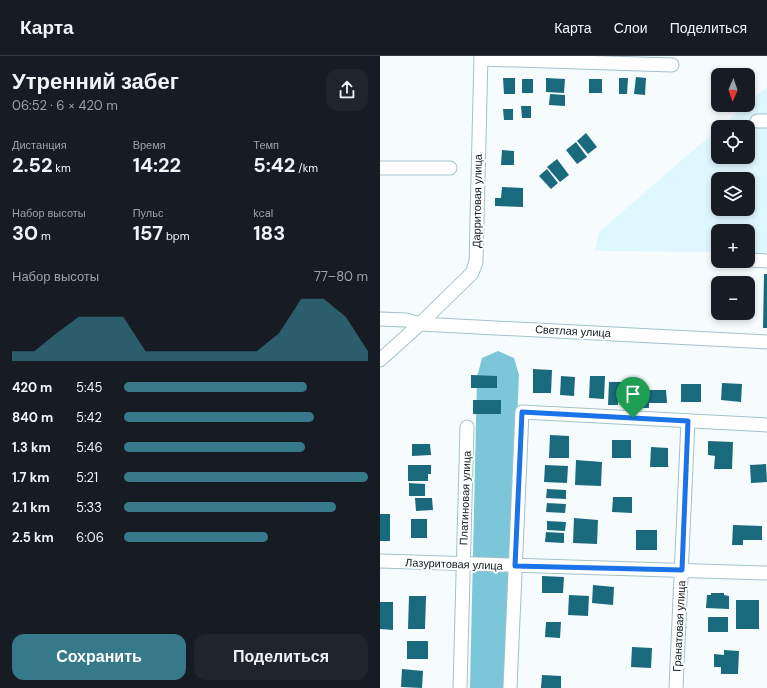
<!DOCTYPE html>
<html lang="ru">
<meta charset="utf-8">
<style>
:root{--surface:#171b24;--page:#20242c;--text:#f1f3f6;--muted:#9ea1a6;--line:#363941;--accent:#36798a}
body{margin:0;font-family:"DM Sans",sans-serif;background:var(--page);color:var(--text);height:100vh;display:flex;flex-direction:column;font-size:15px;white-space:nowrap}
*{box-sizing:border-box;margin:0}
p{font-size:13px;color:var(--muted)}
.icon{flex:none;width:22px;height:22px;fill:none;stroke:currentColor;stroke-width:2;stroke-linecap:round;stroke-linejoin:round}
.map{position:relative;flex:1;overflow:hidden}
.sheet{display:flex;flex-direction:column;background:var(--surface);width:380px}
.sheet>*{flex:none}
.needle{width:26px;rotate:182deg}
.tools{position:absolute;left:331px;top:12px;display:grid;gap:8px}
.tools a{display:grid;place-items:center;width:44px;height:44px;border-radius:8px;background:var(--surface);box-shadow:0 2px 6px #0003;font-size:20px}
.pin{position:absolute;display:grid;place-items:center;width:34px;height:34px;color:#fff;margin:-41px -17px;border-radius:50% 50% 50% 0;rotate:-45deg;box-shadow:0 0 4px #0007}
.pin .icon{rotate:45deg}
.round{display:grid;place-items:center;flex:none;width:42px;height:42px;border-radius:12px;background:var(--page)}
.summary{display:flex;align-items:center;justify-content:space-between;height:68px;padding:0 12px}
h1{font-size:22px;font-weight:700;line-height:30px}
.metrics{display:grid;grid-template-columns:repeat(3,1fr);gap:6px;height:68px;padding:4px 12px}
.metrics div{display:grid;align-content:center}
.metrics b{font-size:20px;font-weight:700}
.metrics small{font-size:11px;font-weight:400}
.metrics p{font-size:11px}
.chart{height:112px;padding:8px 12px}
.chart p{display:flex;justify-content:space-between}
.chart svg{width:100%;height:72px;margin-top:4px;fill:var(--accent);opacity:.7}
.primary-button{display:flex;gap:8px;margin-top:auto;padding:8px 12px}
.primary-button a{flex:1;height:46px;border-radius:12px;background:var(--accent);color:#fff;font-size:16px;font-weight:700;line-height:46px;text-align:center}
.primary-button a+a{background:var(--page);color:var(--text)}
ul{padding:0 12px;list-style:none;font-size:13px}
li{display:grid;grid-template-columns:64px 48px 1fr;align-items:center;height:30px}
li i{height:10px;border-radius:5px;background:var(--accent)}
header{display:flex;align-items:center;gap:24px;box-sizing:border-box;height:56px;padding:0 20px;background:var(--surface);border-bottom:1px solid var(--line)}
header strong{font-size:19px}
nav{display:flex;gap:22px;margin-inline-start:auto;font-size:14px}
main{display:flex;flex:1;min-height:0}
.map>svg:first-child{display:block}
</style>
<header>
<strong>Карта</strong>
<nav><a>Карта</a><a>Слои</a><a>Поделиться</a></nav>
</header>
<main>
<section class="sheet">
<div class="summary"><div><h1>Утренний забег</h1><p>06:52 · 6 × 420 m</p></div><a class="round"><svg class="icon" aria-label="share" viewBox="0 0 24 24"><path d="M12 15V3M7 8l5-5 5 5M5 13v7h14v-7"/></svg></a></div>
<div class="metrics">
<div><p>Дистанция</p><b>2.52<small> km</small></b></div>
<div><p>Время</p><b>14:22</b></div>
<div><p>Темп</p><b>5:42<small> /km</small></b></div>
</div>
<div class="metrics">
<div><p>Набор высоты</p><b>30<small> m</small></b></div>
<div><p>Пульс</p><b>157<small> bpm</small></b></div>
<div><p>kcal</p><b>183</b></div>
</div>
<div class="chart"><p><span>Набор высоты</span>77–80 m</p>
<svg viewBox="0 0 160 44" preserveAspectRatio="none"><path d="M0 44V38L10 38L20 27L30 17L40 17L50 17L60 38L70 38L80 38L90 38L100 38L110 38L120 27L130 6L140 6L150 17L160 38V44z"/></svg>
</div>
<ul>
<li><b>420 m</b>5:45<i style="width:75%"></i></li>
<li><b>840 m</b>5:42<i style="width:78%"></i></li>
<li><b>1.3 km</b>5:46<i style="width:74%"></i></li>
<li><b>1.7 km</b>5:21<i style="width:100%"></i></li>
<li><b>2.1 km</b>5:33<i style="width:87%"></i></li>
<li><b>2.5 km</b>6:06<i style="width:59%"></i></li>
</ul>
<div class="primary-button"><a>Сохранить</a><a>Поделиться</a></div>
</section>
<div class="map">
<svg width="387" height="632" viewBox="0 0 387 632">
<rect width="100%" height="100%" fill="#f6fcfe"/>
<path fill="#dff7fe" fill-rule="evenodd" d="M387,31v166h-19v-22h-30v21l-123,-1 4,-19 119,-103v28h30v-30h-28l26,-22h2v-2zM338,123h30v30h-30z"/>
<path fill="#7cc6da" d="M118,295l16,7 5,17 -14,313h-35l7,-311 5,-19z"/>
<g fill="#196a7c">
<path d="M256,21l10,1 -1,17 -11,-1z"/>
<path d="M123,22h12v16h-11z"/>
<path d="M166,22l19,1 -1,14 -18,-1z"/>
<path d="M239,22h9l-1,16h-8z"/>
<rect x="142" y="23" width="11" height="14"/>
<rect x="209" y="23" width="13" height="14"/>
<path d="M170,38l15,1v11l-16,-1z"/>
<path d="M141,50h10v12h-9z"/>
<path d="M123,53h10v11h-9z"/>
<path d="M206,77l11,14 -9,7 -11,-13z"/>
<path d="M196,86l11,15 -10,7 -11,-14z"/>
<path d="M122,94l12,1v14h-13z"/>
<path d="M177,103l12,16 -9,7 -13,-15z"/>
<path d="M167,113l11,14 -7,6 -12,-13z"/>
<path d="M122,131l21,1v19l-28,-1v-8h6z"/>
<path d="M384,218h3v54h-4z"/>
<path d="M153,313l19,1 -1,23h-18z"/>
<path d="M91,319l26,1v12h-26z"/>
<path d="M181,320l14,1 -1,19 -14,-1z"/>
<path d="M210,320h15l-1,23 -15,-1z"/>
<path d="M229,326h19l-1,18h-9v5h-10z"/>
<path d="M342,327l20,1 -1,18 -20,-2z"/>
<rect x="301" y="328" width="20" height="18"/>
<path d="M255,334h31l1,13h-18v5h-13z"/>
<rect x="93" y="344" width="28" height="14"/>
<path d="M170,379l19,1v22h-20z"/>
<rect x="232" y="384" width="19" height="18"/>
<path d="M328,385l25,1 -1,27h-18l1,-13 -7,-1z"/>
<path d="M32,388h18l1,11 -19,1z"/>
<path d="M271,391l17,1v18l1,1h-19z"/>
<path d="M196,404l26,2 -1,24 -26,-1z"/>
<path d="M386,408l1,18 -16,1 -1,-18z"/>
<path d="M28,409h23v9h-3v7h-20z"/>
<path d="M165,409l23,1 -1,17 -23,-1z"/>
<path d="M29,427l16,1v12h-16z"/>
<path d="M167,433l19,1v9l-20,-1z"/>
<path d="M233,441h19v16l-20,-1z"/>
<path d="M35,442h17l1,12 -17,1z"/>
<path d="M167,447l19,1 -1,9 -19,-1z"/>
<rect x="0" y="458" width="10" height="27"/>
<path d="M194,462l24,2 -1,24 -24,-1z"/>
<rect x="31" y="463" width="16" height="19"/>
<path d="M167,465l19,1 -1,9 -18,-1z"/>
<path d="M353,469l29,1v14h-19v5h-11z"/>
<rect x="256" y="474" width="21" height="20"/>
<path d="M166,476l18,1v10l-19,-1z"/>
<path d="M162,520l22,1 -1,16h-21z"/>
<path d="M213,529l21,2 -1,18 -21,-2z"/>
<path d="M331,537h13v2l5,1v13l-23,-1 1,-13h4z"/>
<path d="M189,539l20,1 -1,20 -20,-1z"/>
<path d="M29,540h17l-1,33h-17z"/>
<rect x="356" y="544" width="23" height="29"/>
<path d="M0,546h13v28l-13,-1z"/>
<rect x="328" y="561" width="20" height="15"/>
<path d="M166,566h15l-1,16 -15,-1z"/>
<rect x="27" y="585" width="21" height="18"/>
<path d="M252,591l20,1 -1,20 -20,-1z"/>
<path d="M344,594l15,1 -1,23h-17v-7h-7v-13l10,1z"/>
<path d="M22,613l21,2 -1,17 -21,-1z"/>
<path d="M162,619l19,1v12h-20z"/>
</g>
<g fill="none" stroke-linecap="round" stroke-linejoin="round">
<g stroke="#a3c1c9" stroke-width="15">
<g id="minor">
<path d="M101,3l191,6"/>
<path d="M377,65h10"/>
<path d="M0,112h70"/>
<path d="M368,204l19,1"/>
<path d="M0,263l26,1 14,4 347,18"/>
<path d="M0,304l40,-36 52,-51 4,-11 5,-206"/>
<path d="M0,505l387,12"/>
<path d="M80,632l7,-261"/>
<path d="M130,632l12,-276 245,13"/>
<path d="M296,632l12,-267"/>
</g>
</g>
<use href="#minor" stroke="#fff" stroke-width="13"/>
</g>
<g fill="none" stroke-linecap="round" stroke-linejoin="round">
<g stroke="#fff" stroke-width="8">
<path id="route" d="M142,356l166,9 -6,149 -167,-4z"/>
</g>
<use href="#route" stroke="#1a73e8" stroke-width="5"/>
</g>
<g text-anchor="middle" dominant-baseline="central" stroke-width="4" stroke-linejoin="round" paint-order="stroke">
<g font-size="11" fill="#0f1a1d" stroke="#fff">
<text transform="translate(97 145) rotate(-89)">Дарритовая улица</text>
<text transform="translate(193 275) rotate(3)">Светлая улица</text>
<text transform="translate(85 442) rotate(-88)">Платиновая улица</text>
<text transform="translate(74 508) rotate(2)">Лазуритовая улица</text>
<text transform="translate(299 570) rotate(-87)">Гранатовая улица</text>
</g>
</g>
</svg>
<div class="tools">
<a><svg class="needle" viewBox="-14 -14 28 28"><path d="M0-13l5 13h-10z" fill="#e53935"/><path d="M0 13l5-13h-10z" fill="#9ea1a6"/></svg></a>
<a><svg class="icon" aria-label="locate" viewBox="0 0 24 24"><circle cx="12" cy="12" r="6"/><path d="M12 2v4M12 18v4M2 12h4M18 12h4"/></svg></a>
<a><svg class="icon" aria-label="layers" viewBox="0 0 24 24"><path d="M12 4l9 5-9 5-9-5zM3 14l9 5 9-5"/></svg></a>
<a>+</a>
<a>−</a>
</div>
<div class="pin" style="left:253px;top:362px;background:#1e9e55"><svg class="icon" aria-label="arrive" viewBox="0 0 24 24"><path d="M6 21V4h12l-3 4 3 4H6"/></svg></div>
</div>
</main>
